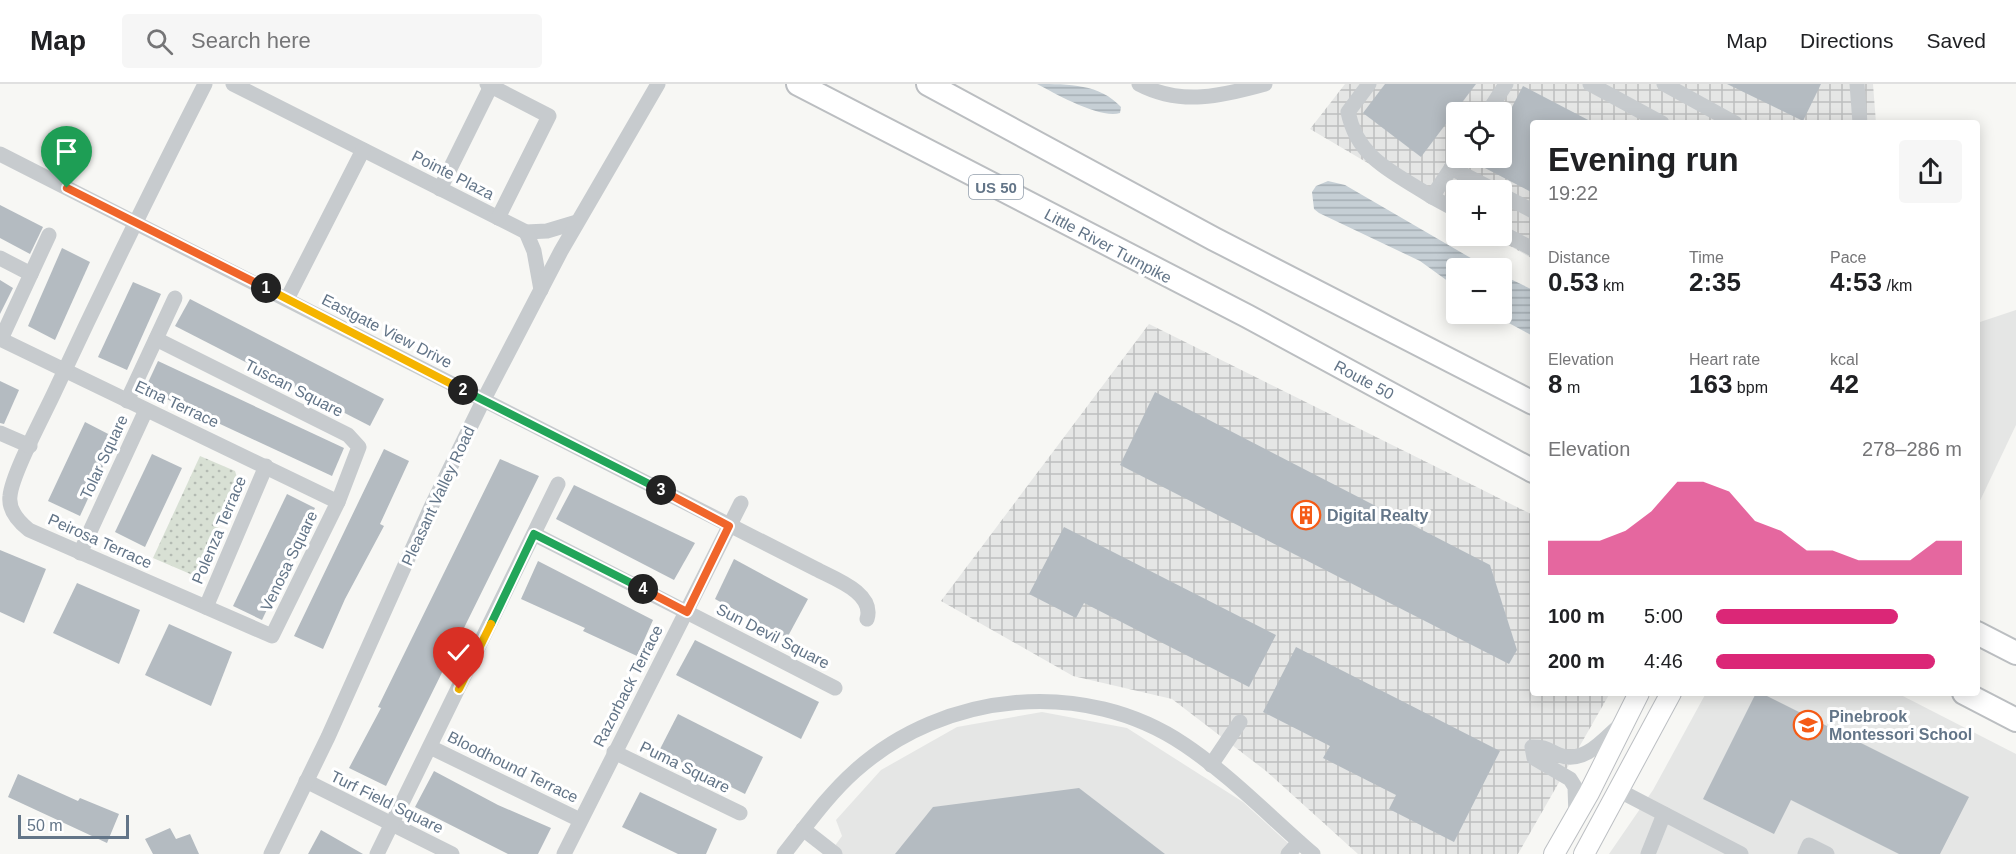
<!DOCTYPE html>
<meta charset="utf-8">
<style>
:root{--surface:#fff;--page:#f6f6f6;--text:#202124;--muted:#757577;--line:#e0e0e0;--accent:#db2777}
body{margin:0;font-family:Helvetica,sans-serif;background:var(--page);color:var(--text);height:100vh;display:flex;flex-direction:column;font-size:22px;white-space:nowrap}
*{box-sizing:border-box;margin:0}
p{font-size:20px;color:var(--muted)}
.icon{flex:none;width:33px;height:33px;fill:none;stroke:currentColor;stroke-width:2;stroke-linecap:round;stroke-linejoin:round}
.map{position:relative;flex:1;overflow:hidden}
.panel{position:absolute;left:1530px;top:36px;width:450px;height:576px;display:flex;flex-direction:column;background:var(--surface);border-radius:6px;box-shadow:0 3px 15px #0003}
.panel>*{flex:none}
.controls{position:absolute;left:1446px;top:18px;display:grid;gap:12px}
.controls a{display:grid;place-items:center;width:66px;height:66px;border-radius:6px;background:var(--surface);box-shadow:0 3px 15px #0003;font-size:30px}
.scale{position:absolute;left:18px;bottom:15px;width:111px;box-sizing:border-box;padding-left:6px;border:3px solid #637588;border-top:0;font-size:16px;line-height:21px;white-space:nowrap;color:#637588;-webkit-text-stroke:4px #fff;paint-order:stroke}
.pin{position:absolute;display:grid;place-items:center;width:51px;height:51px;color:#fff;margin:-62px -26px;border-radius:50% 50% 50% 0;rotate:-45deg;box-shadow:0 0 6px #0007}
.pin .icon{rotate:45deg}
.km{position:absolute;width:30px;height:30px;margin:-15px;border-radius:50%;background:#222;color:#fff;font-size:16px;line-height:30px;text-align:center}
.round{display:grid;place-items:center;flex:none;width:63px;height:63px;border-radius:6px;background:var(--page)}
.headline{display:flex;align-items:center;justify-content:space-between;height:102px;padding:0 18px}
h1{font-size:33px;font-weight:700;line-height:45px}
.stats{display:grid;grid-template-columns:repeat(3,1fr);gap:9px;height:102px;padding:6px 18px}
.stats div{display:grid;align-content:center}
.stats b{font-size:26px;font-weight:700}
.stats small{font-size:16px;font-weight:400}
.stats p{font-size:16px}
.chart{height:168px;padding:12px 18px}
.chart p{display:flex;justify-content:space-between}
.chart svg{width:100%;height:108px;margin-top:6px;fill:var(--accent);opacity:.7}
ul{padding:0 18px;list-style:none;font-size:20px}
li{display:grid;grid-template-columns:96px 72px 1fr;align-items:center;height:45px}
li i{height:15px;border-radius:8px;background:var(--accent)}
header{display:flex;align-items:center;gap:36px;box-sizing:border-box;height:84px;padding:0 30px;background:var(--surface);border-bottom:2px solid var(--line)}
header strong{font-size:28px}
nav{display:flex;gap:33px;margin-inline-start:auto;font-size:21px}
.search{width:420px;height:54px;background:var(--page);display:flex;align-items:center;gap:15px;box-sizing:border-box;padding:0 21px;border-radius:6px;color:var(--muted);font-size:22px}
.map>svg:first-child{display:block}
</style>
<header>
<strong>Map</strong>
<div class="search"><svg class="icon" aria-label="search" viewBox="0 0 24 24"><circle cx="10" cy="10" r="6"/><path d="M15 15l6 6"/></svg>Search here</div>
<nav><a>Map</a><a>Directions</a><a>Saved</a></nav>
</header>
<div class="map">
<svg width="2016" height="770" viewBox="0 0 2016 770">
<defs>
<pattern id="industrial-grid" width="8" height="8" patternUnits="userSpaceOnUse" patternTransform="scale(1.5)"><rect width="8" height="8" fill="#e5e6e5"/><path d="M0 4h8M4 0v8" fill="none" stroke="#bdbfbf"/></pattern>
<pattern id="park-dots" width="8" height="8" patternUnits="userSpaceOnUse" patternTransform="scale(1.5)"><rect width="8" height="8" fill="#d8e0d4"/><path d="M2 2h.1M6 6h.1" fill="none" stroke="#b3bab2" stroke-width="1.8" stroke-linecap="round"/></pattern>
<pattern id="water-rules" width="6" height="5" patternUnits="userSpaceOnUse" patternTransform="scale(1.5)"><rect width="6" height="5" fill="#c6cfd5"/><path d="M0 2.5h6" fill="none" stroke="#a4adb3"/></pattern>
</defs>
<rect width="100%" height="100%" fill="#f7f7f4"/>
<g fill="#e5e6e5">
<path d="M2016,226v115l-39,82v-184z"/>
<path d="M1706,609h191l119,61v100h-407l44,-64z"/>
<path d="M1042,628l85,16 116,74 57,52h-471l13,-18 -6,-16 45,-50 76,-43z"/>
</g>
<g fill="url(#industrial-grid)" fill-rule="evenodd">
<path d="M1345,0h528l3,39h-343v136l-41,-23h10v-46h-46v25l-146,-86zM1456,28h46v46h-46z"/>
<path d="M1149,240l384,191v178h77l-92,161h-160l-92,-83 -94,-72 -99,-23 -132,-75z"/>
</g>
<path fill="url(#park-dots)" d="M200,372l35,15 4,13 -44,92 -42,-18z"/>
<g fill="url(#water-rules)">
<path d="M1037,0c32,0 63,0 84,23l-1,6c-20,6 -64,-19 -83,-29z"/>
<path d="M1328,97l17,4 143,83h-32v19l-36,-26 -101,-48 -5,-4 -2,-17 4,-6z"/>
<path d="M1502,191l31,15v46l-41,-22h10z"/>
</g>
<g fill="#b4bbc1">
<path d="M1385,0h91l-55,73 -58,-44z"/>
<path d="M1727,0h94l-18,37z"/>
<path d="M1523,2l71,37h-61v70l-52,-27 4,-8h17v-32z"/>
<path d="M0,121l43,22 -13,27 -30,-16z"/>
<path d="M62,164l28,14 -35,78 -27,-14z"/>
<path d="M0,196l13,8 -13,26z"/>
<path d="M133,198l28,12 -34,76 -29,-13z"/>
<path d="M190,215l194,100 -14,27 -195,-100z"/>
<path d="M158,277l186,87 -12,28 -187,-87z"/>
<path d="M0,297l19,9 -15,34 -4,-1z"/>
<path d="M1155,308l335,173 27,85 -8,14 -389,-199z"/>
<path d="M85,338l31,16 -36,78 -32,-15z"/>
<path d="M384,365l25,12 -29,63 4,2 -39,73 -22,50 -29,-13z"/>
<path d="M152,370l30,14 -37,79 -30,-15z"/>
<path d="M500,375l39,17 -153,310 -37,-18 32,-60 -3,-1z"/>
<path d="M574,401l121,58 -21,37 -118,-61z"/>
<path d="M287,410l28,14 -53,112 -29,-14z"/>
<path d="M1064,443l212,108 -27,52 -165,-84 -8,15 -47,-24z"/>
<path d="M0,466l46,19 -22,54 -24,-11z"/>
<path d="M734,475l74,40 -21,39 -72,-39z"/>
<path d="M538,477l115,59 -16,36 -54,-25 2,-3 -64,-29z"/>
<path d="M77,499l63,27 -21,54 -66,-31z"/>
<path d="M169,540l63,28 -21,54 -66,-31z"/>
<path d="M695,556l124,62 -18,37 -125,-64z"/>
<path d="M1296,563l204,104 -46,91 -65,-33 7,-14 -73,-37 7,-12 -67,-34z"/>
<path d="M1756,609h5l208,104 -29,57h-41l-108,-54 -17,34 -71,-35z"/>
<path d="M678,630l85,43 -18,37 -86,-43z"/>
<path d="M434,687l64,34 53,23 -13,26h-30l-93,-47z"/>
<path d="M18,690l60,27 2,-3 39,16 -12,29 -99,-46z"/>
<path d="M1079,704l86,66h-270l38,-47z"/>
<path d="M640,708l77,37 -11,25h-28l-56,-27z"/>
<path d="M170,744l6,11 14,-5 9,20h-46l-8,-15z"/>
<path d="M321,746l42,24h-55z"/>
</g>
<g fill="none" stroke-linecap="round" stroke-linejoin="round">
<g stroke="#bcbfc3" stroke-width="22">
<g id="major">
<path d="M1554,770l35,-61 50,-100"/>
<path d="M1584,770l87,-161"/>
</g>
</g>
<g stroke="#bbbec1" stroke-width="26">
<g id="highway">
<path d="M798,0l449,232 286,155"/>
<path d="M928,0l286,155 319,164"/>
<path d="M1977,549l39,20"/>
<path d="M1964,609l52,27"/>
</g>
</g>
<g stroke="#c7cbce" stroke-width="15">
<path d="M233,0l293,148 21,-1 30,-9"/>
<path d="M487,0l62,32 -51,102"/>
<path d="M1139,0c42,22 83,12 126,0"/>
<path d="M1369,0l-21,28c10,48 46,60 84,85"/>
<path d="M1590,0l72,39"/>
<path d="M1664,0l71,39"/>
<path d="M1857,0l3,39"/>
<path d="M1488,28l18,-28"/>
<path d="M0,70l816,415c19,10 59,24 51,50"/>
<path d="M1451,84l43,22"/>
<path d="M440,105l51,-103"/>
<path d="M1502,111l31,16"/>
<path d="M1456,126l-24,-13 26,-39"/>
<path d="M526,148l8,19 7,39"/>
<path d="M1502,149l31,16"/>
<path d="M0,174l31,16"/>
<path d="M287,215l76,-149"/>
<path d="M0,255l338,163"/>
<path d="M1,255l48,-104"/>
<path d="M156,255l192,96 11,12 -21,55 -66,134 -243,-106c-10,-8 -21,-19 -19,-34 2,-22 34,-81 45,-105 48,-103 98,-205 150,-307"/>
<path d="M127,317l48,-103"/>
<path d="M0,349l30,13"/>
<path d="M534,450l301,154"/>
<path d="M80,469l66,-143"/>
<path d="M206,523l60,-141"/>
<path d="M430,663l150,73"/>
<path d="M614,668l126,61"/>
<path d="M1211,681l29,-43"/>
<path d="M306,697l146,73"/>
<path d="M1620,707l121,63"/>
<path d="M1576,733l-1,-30 -5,-8 -36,-21 -2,-11c15,0 15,3 27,8 25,10 45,-16 62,-31"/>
<path d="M803,745l32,25"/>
<path d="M271,770l57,-117 103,-230 52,-106 78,-150 97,-167"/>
<path d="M377,770l181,-370"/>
<path d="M564,770l177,-351"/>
<path d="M784,770c23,-29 44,-59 71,-83 89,-80 230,-94 330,-26 46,31 86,73 128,109"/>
<path d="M1288,770l11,-12"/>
<path d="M1648,770l16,-40"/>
<path d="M1805,770l4,-9 18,9"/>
</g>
<use href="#major" stroke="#fff" stroke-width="20"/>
<use href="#highway" stroke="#fff" stroke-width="22"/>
</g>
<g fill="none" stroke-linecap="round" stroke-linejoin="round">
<g stroke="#fff" stroke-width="12">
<path id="split-1" d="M67,104l199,100"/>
</g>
<g stroke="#fff" stroke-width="12">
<path id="split-2" d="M266,204l197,102"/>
</g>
<g stroke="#fff" stroke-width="12">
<path id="split-3" d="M463,306l198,100"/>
</g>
<g stroke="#fff" stroke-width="12">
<path id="split-4" d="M643,505l44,23 42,-86 -68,-36"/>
</g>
<g stroke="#fff" stroke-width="12">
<path id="split-5" d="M491,540l43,-90 109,55"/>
</g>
<g stroke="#fff" stroke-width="12">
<path id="split-6" d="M459,605l32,-65"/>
</g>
<use href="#split-1" stroke="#f0652b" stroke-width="8"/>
<use href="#split-2" stroke="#f5b400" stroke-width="8"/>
<use href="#split-3" stroke="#22a559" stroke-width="8"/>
<use href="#split-4" stroke="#f0652b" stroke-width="8"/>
<use href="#split-5" stroke="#22a559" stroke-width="8"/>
<use href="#split-6" stroke="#f5b400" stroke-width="8"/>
</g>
<defs>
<g id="building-ring" transform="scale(1.5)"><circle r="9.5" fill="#fff" stroke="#f55b16" stroke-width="1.5"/><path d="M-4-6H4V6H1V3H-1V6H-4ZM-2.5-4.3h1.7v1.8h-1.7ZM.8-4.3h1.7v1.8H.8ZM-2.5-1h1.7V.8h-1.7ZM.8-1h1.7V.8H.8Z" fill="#f55b16"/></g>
<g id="school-ring" transform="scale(1.5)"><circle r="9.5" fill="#fff" stroke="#f55b16" stroke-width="1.5"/><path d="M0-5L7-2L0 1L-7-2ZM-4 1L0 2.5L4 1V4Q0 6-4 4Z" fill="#f55b16"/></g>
</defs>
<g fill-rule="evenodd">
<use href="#building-ring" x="1306" y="431"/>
<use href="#school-ring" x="1808" y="641"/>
</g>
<g text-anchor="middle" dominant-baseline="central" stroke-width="6" stroke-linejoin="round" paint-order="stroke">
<rect fill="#fff" stroke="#929eac" stroke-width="1.5" x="969" y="91" width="54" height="24" rx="4.5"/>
<g font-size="15" font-weight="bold" fill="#637588">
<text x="996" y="103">US 50</text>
</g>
<g font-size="16" fill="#637588" stroke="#fff">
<text transform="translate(453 91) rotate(27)">Pointe Plaza</text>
<text transform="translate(1108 162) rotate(28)">Little River Turnpike</text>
<text transform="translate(387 247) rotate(27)">Eastgate View Drive</text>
<text transform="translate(1364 296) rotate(28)">Route 50</text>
<text transform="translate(294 304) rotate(27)">Tuscan Square</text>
<text transform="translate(177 320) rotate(25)">Etna Terrace</text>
<text transform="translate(104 373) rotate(-65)">Tolar Square</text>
<text transform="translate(438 412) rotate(-65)">Pleasant Valley Road</text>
<text transform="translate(219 446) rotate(-67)">Polenza Terrace</text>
<text transform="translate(100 457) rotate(24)">Peirosa Terrace</text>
<text transform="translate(289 477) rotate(-64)">Venosa Square</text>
<text transform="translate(773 552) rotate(27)">Sun Devil Square</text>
<text transform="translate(628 602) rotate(-63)">Razorback Terrace</text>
<text transform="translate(513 683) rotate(26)">Bloodhound Terrace</text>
<text transform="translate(685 683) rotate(26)">Puma Square</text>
<text transform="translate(387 718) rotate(26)">Turf Field Square</text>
</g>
<g font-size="16" font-weight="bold" fill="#637588" stroke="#fff" text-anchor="start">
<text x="1327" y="431">Digital Realty</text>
<text x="1829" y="632">Pinebrook<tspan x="1829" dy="18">Montessori School</tspan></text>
</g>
</g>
</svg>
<div class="controls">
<a><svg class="icon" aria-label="locate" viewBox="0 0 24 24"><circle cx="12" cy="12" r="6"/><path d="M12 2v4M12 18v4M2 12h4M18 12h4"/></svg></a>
<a>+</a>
<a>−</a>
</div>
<div class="scale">50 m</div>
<div class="pin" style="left:67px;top:104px;background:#1e9e55"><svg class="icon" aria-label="arrive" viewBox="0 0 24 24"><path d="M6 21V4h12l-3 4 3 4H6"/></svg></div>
<div class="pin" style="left:459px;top:605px;background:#d93025"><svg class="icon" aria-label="check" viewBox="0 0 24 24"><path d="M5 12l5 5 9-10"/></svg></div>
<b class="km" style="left:266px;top:204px">1</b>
<b class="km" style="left:463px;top:306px">2</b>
<b class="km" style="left:661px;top:406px">3</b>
<b class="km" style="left:643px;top:505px">4</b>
<section class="panel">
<div class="headline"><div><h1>Evening run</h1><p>19:22</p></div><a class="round"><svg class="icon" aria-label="share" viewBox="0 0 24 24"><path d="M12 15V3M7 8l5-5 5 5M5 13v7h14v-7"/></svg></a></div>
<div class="stats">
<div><p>Distance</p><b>0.53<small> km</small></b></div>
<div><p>Time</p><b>2:35</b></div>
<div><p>Pace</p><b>4:53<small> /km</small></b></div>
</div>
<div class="stats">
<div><p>Elevation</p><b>8<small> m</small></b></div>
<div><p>Heart rate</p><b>163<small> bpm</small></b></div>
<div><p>kcal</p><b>42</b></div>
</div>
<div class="chart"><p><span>Elevation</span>278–286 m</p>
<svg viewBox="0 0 160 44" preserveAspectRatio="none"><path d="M0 44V30L10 30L20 30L30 26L40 18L50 6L60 6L70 10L80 22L90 26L100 34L110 34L120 38L130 38L140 38L150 30L160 30V44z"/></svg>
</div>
<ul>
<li><b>100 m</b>5:00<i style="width:74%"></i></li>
<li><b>200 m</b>4:46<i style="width:89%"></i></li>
</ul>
</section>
</div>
